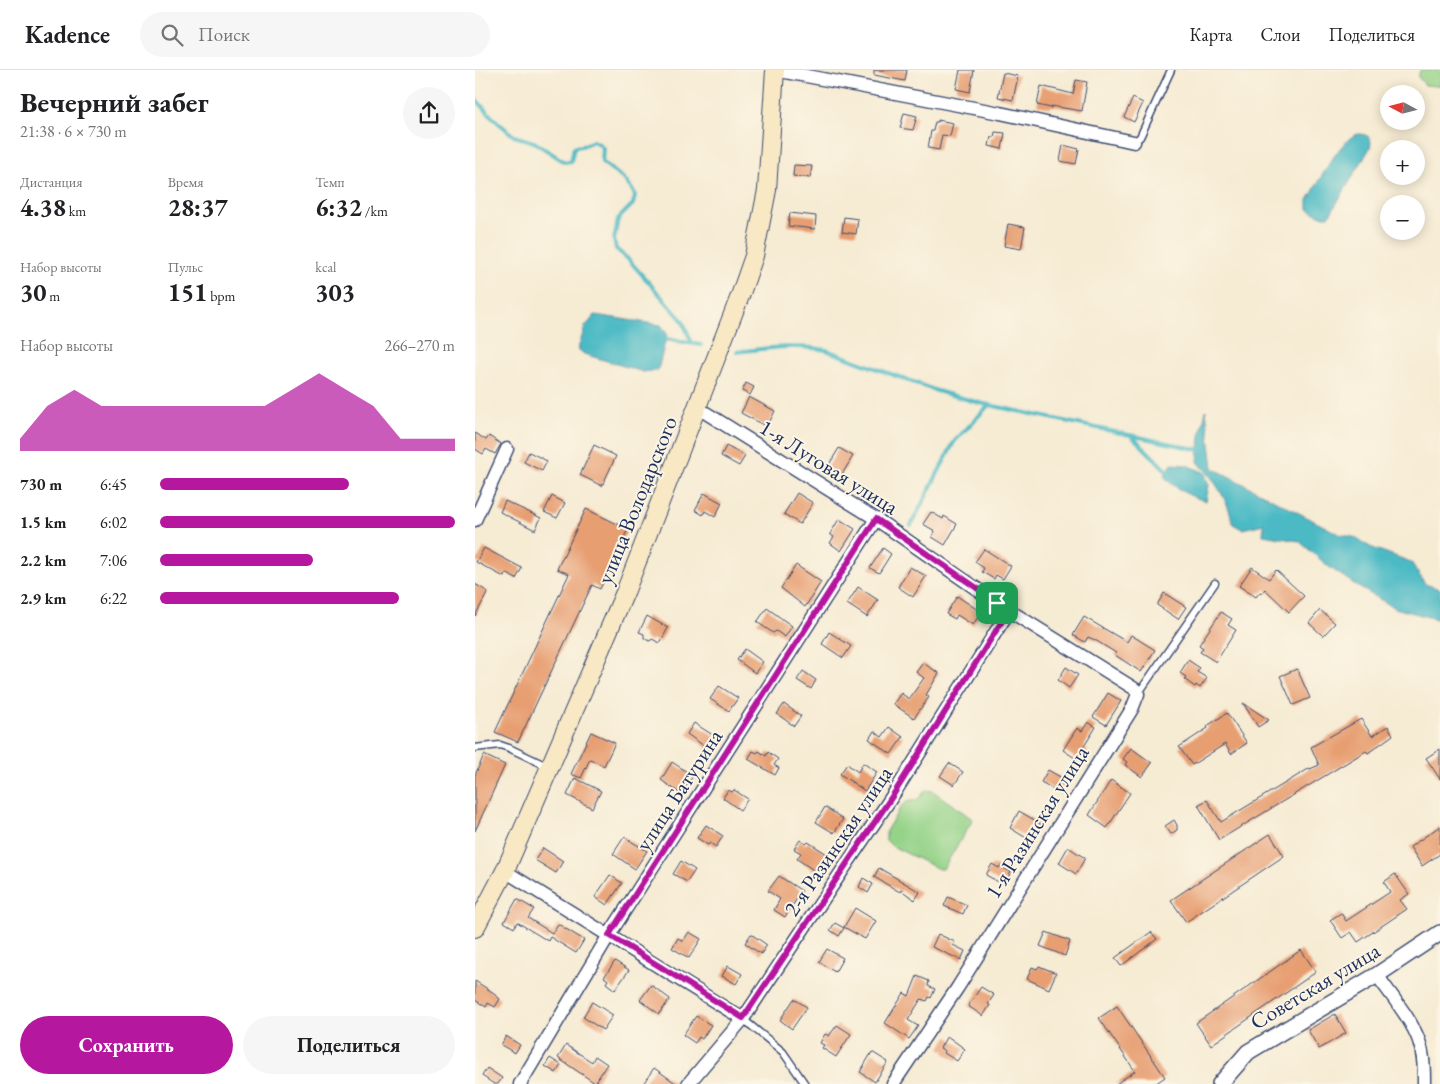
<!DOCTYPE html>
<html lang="ru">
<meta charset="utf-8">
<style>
:root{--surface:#fff;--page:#f6f6f6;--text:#202124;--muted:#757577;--line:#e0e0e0;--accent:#b5179e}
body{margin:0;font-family:"EB Garamond",serif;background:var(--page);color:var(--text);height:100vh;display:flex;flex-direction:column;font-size:19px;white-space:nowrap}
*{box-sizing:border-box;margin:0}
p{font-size:16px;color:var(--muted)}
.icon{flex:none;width:28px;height:28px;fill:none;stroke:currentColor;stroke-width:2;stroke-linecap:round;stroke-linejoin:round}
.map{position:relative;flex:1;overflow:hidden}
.sheet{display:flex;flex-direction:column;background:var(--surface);width:475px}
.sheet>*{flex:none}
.needle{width:32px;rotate:277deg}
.buttons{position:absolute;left:905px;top:15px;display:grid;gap:10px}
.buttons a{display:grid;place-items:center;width:45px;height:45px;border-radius:50%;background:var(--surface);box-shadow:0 2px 12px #0003;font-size:25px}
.pin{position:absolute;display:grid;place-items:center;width:42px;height:42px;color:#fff;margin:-21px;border-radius:10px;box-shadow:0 2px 8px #0006}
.round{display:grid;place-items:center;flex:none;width:52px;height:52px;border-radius:26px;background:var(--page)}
.summary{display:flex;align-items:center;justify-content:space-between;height:85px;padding:0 20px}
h1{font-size:28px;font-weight:700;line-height:38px}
.stats{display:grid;grid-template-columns:repeat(3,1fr);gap:8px;height:85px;padding:5px 20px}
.stats div{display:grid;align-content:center}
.stats b{font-size:25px;font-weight:700}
.stats small{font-size:14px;font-weight:400}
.stats p{font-size:14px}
.chart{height:140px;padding:10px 20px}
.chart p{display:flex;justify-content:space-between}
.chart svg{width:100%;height:90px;margin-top:5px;fill:var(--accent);opacity:.7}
.button{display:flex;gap:10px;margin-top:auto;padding:10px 20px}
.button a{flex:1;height:58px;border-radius:30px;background:var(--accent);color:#fff;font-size:20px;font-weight:700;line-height:58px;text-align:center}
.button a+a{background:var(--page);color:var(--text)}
ul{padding:0 20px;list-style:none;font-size:16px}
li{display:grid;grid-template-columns:80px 60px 1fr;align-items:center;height:38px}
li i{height:12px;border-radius:6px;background:var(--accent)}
header{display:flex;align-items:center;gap:30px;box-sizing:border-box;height:70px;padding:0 25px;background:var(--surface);border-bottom:1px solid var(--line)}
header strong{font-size:24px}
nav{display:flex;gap:28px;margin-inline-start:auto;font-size:18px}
.search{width:350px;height:45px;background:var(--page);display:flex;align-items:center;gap:12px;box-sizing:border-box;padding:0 18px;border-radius:28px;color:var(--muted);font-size:19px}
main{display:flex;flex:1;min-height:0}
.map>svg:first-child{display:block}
</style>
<header>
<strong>Kadence</strong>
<div class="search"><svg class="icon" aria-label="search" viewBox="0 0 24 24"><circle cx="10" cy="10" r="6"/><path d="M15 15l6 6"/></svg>Поиск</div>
<nav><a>Карта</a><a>Слои</a><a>Поделиться</a></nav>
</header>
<main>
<section class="sheet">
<div class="summary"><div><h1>Вечерний забег</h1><p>21:38 · 6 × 730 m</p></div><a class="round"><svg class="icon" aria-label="share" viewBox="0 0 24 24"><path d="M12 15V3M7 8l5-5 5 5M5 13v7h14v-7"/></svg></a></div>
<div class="stats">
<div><p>Дистанция</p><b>4.38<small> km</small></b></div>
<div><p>Время</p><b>28:37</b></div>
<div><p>Темп</p><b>6:32<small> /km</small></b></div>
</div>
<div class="stats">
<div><p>Набор высоты</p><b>30<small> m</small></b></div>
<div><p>Пульс</p><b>151<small> bpm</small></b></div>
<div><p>kcal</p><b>303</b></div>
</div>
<div class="chart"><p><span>Набор высоты</span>266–270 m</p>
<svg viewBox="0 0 160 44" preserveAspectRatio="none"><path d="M0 44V38L10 22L20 14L30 22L40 22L50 22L60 22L70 22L80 22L90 22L100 14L110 6L120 14L130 22L140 38L150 38L160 38V44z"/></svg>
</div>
<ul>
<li><b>730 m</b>6:45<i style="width:64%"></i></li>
<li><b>1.5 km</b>6:02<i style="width:100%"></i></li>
<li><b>2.2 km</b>7:06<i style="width:52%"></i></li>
<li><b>2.9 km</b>6:22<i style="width:81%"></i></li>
</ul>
<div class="button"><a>Сохранить</a><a>Поделиться</a></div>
</section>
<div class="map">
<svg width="965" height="1014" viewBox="0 0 965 1014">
<rect width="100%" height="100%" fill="#fcf5e5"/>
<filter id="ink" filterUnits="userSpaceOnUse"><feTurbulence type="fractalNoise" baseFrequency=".02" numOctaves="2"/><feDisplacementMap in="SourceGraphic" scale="10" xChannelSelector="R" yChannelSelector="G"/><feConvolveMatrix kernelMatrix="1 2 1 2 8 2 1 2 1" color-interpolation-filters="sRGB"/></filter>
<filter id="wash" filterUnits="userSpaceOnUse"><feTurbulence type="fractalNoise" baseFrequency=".0096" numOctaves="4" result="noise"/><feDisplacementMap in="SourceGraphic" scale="20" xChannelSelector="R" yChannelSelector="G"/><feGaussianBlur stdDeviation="1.12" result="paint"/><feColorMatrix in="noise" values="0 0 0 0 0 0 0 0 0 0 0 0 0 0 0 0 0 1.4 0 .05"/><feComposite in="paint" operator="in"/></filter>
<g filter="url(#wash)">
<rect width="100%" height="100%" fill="#f6ebd3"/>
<g fill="#95d389" stroke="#588174">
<path d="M945,0h20v15l-5,1 -10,-1 -7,-8z"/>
<path d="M451,720l7,1 38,27 1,3 -29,48h-4l-47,-23 -6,-6v-9l16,-26 5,-3 11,-3z"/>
</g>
<g fill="#4cbac5" stroke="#347492">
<path d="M883,64c10,0 15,4 12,14l-41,68h-8l-13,-7v-9c10,-16 32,-62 50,-66z"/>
<path d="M120,245l66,10 6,9 -9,36 -15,2 -59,-18 -6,-5 7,-22z"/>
<path d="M731,340l7,58 126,66 18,4 13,9 41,15 14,22 15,5v31l-45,-12 -35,-20 -31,-21 -30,-26 -36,-6 1,-11 -22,5 -9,-5c-4,-23 -19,-45 -35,-62l2,-26z"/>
<path d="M697,394l14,1 18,7 5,13 -3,16c-15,-4 -33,-13 -42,-25z"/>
</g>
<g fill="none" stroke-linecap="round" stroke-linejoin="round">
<g stroke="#4cbac5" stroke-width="4">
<path d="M0,28l18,20 21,18 20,6 31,20 6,-1 3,-14 8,-1 11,-5 6,3 4,4 -1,14 22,17 9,12 2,5 -2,8 -15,15 -4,21 2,9 12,10 54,61 10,23"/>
<path d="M191,269l35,6"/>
<path d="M262,282c30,-4 59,-8 89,-2l111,41 43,12 220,47"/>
<path d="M656,365l36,36"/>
<path d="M436,455l43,-83 35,-37"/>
</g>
</g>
<g id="blocks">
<g fill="#e79e71">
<path d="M399,0h33l-2,11 -31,-6z"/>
<path d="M485,0h14l-4,22 -14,-3z"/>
<path d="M528,3l15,3 -5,24 -15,-3z"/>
<path d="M601,10l11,2 -5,29 -31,-5v2l-14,-3 4,-19 32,8z"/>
<path d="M658,28l10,5 -9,19 -10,-5z"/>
<path d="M429,43l13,3 -4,14 -13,-2z"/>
<path d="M463,50l15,3 -3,13 -8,-1 -3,15 -11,-2 3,-17h2l2,-9h3z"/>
<path d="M520,62l10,1 -3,16 -13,-3 2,-9h3z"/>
<path d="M588,75l16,4 -3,15 -16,-3z"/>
<path d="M319,95l18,1 -2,12 -17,-2z"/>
<path d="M315,143l26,3 -1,13 -27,-3z"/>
<path d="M369,147l14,2 -2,15 -14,-2z"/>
<path d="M533,154l17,3 -4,22 -17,-3z"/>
<path d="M271,313l8,4 -4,8 -8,-4z"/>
<path d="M274,327l26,14 -8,16 -26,-14z"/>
<path d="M0,363l11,7 3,-4 12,8 -6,10 -9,-5 -3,5 -8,-5z"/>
<path d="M119,375l22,11 -14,30 -22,-11z"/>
<path d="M251,376l19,10 -6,10 -18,-10z"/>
<path d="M364,378l14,8 -12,20 -14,-8z"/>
<path d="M54,382l18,9 -5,10 -18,-9z"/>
<path d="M229,423l18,10 -7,14 -10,-6 -2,4 -8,-5z"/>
<path d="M322,423l16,10 -13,21 -16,-10z"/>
<path d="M77,426l13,7 -8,15 -13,-6z"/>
<path d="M30,431l36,17 -6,12 -35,-18z"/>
<path d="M111,439l42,20 -28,60 -8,-4 -74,157 -23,-10 74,-158 -12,-5z"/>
<path d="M456,442l12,7 1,-3 13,8 -12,21 -13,-8 3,-6 -12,-7z"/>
<path d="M364,449l16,10 -14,22 -11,-8 4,-6 -4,-3z"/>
<path d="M9,478l38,20 -6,11 -10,-6 -2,4 -28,-15z"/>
<path d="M408,478l8,6 -12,19 -9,-5z"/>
<path d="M509,479l27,17 -8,13 -7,-4 -2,4 -12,-7 2,-4 -9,-6z"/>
<path d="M321,495l25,17 -16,25 -24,-19z"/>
<path d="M435,497l16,9 -13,21 -15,-10z"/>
<path d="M777,497l17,12 7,-9 28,26 -15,16 -24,-23 -3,4 -2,-1 -4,5 -17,-11z"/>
<path d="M0,514l13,8 -13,24z"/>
<path d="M383,517l20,13 -11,17 -20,-13z"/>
<path d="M689,523l22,14 -8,12 -21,-14z"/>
<path d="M482,526l24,16 -8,13 -16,-10 -2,4 -9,-5z"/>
<path d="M292,538l25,18 -7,11 -9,-6 -3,2 -16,-11z"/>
<path d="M845,540l15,13 -12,13 -14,-13z"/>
<path d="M746,542l11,7 -4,6 8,5 -20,32 -16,-10 3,-4 -4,-3z"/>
<path d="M172,546l21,12 -8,15 -8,-4 -2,2 -6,-3v-4l-5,-2z"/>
<path d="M609,547l43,25 4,-7 24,15 -14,22 -26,-17 1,-2 -21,-13 -7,-3 -3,5 -12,-7z"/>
<path d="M354,562l22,14 -8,12 -21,-14z"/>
<path d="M270,579l18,13 -8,11 -18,-13z"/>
<path d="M713,590l12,8 -3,4 10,6 -7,10 -4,-3 -1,2 -11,-8 2,-2 -6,-4z"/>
<path d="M448,593l16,10 -13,22 3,2 -15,21 -21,-14 8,-11 8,6 15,-21 -8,-6z"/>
<path d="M591,597l12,8 -9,13 -11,-8z"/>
<path d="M822,599l13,29 -17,7 -13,-29z"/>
<path d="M328,601l13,9 -5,9 -14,-9z"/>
<path d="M244,616l19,12 -9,13 -19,-12z"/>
<path d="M633,623l13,8 -15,24 -13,-8z"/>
<path d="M768,633l26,17 -11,7z"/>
<path d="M309,634l17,12 -7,10 -17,-12z"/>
<path d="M752,643l20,30 -16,11 -6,-10 -33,21 -13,-18 29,-19 -1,-2z"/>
<path d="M886,649l11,17 16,-10 5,9 -25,18 -2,-2 -147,89 -21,-35 9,-5 14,22 89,-54v1l9,-4 -8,-18z"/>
<path d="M613,652l8,5 -13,21 5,3 -7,11 -18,-12 14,-22 5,3z"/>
<path d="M219,653l25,16 -8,12 -24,-17z"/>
<path d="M414,657l14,10 -12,17 -22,-15 5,-8 8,6z"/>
<path d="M116,662l24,11 -11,23 -14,-7 -9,19 -10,-4z"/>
<path d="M656,678l21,15 -10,14 -17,-12 2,-3 -4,-3z"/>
<path d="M965,679v30l-14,-21z"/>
<path d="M278,681l4,2 2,-2 7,5 2,-4 10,7 -4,6 5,3 -4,7 -27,-16z"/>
<path d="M9,685l21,10 -30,66v-56z"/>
<path d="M197,692l21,14 -12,18 -20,-14z"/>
<path d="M388,693l14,9 -12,19 -25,-17 7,-10 11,8z"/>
<path d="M474,693l14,9 -9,13 -14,-9z"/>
<path d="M573,700l21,12 -7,12 -21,-12z"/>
<path d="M100,708l26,13 -9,17 -25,-13z"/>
<path d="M636,710l19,13 -23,35 -18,-13z"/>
<path d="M253,720l4,2 2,-2 14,9 -8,11 -17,-12z"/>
<path d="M350,737l18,12 -9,14 -18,-11z"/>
<path d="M544,741l22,13 -9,15 -3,-2 -1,2 -18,-11z"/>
<path d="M699,750l3,5v5l-6,4 -6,-8z"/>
<path d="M231,755l17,11 -7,11 -6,-4 -2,2 -11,-7z"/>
<path d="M965,756v28l-18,12 -12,-19z"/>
<path d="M795,764l14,22 -98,66 -15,-22z"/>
<path d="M149,767l23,14 -12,18 -22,-15z"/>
<path d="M325,770l6,4 2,-2 19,12 -12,17 -18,-12 4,-6 -7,-4z"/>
<path d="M593,777l17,11 -9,16 -17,-11z"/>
<path d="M68,778l20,13 -7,12 -21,-13z"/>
<path d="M206,791l14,9 -8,12 -14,-8z"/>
<path d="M517,794l7,4 1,-2 11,6 -7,13 -18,-10z"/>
<path d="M404,798l41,24 -5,8 -14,-10 -1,2 -26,-15z"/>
<path d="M920,804l14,20 -9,6 7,9 -49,33 -7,-10 -9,6 -12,-18 11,-7 5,8 44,-29 -6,-10z"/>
<path d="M135,805l12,8 -15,22 -12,-8z"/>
<path d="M304,806l23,15 -17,26 -11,-7 6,-11 -12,-8z"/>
<path d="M388,808l10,6 -5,9 -9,-6z"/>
<path d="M473,827l19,8 -4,9 -19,-8z"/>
<path d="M42,829l17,10 -6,9 24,15 6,-9 26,16 -8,13 -26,-16 -2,4 -31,-19 -3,6 -10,-6z"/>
<path d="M380,838l21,13 -11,18 -21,-12z"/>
<path d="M360,853l9,5 -5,8 -9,-6z"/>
<path d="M214,862l12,7 -12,19 -17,-10 6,-10 5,3z"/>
<path d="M571,862l24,9 -5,15 -25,-10z"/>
<path d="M676,862l6,7 -36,27 -6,-8z"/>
<path d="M276,864l16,11 -6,9 -16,-11z"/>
<path d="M463,864l17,8 -2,3 12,6 -4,9 -29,-13z"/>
<path d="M352,879l16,9 -8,14 -16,-10z"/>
<path d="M826,880l15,22 -105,73 -15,-22z"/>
<path d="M140,891l14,9 -14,20 -9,-7 2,-3 -4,-3z"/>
<path d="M253,896l14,8 -6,10 -14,-8z"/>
<path d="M564,896l17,7 -7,16 -22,-10 5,-12 5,2z"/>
<path d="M442,906l12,5 -1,5 7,3 -4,9 -2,-1 -2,4 -6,-2 -13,21 10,6 -9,13 -24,-16 19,-30 5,3z"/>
<path d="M0,911l19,12v1l6,5 -5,8 -7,-4 -2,4 -11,-7z"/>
<path d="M176,915l19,14 -11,15 -19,-14z"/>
<path d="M506,917l13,8 -6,9 2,1 -7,11 -15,-10z"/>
<path d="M319,929l13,8 -15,22 -12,-9z"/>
<path d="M117,932l21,13 -10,15 -20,-13z"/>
<path d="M642,936l48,71 -10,7h-39l19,-13 -36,-53z"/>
<path d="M860,944l11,19 -27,16 -11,-19z"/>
<path d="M221,946l15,9 -9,14 -3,-2 -4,6 -12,-8z"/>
<path d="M362,955l14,9 -15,23 -14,-9 2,-3 -4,-2 5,-9 4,2z"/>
<path d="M31,966l14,9 -5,8 -14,-8z"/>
<path d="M472,966l18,13 -8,12 -13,-8 1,-2 -5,-3z"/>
<path d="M91,975l26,17 3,-6 12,8 -12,19 -37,-25z"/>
<path d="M397,982l16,10 -13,20 -15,-10z"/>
<path d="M75,988l11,7 -5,8 -11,-7z"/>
<path d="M12,998l15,10 -4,6h-4l-12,-8z"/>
<path d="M179,998l23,16h-34z"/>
</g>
</g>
</g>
<g filter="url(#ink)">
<use href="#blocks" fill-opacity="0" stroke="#3c4b70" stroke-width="1"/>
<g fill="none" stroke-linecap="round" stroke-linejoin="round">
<g stroke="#3c4b70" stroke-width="9">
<g id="service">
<path d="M659,72l6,-5 31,-67"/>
<path d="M663,624l77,-111"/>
<path d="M0,678l25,-3 9,3 40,19"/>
<path d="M268,949l40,33 22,32"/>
</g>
</g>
<g stroke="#3c4b70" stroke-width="15">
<g id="minor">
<path d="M300,0l225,43 134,29"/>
<path d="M223,338l178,111 121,84 138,86 3,5 -6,15 -174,278 -65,97"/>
<path d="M0,450l32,-71"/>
<path d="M30,801l238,148"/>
<path d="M902,905c13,19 35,45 42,66 5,14 5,29 5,43"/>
<path d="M45,1014l89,-149 267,-416"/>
<path d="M213,1014l55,-65 152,-227 114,-181"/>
</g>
</g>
<g stroke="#3c4b70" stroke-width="18">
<path id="tertiary" d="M745,1014l28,-32 129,-77 63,-42"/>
</g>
<g stroke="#3c4b70" stroke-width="20">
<path id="secondary" d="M0,858l30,-57 121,-281 114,-294 14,-40 13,-66 8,-120"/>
</g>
<use href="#service" stroke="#fff" stroke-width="6"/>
<use href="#minor" stroke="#fff" stroke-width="12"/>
<use href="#tertiary" stroke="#fff" stroke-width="15"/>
<use href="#secondary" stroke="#f8e8c3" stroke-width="18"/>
</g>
</g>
<g fill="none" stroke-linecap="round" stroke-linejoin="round" filter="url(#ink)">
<g stroke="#fff" stroke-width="10">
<path id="route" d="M401,449l133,91 -114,182 -152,226 -134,-83z"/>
</g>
<use href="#route" stroke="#b5179e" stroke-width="6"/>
</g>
<g text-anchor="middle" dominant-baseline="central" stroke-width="4" stroke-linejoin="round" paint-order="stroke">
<g font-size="22" fill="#1b2f5e" stroke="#fcf5e5">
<text transform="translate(354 397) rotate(32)">1-я Луговая улица</text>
<text transform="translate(162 430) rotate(-68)">улица Володарского</text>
<text transform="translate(204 720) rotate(-57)">улица Батурина</text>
<text transform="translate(562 752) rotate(-58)">1-я Разинская улица</text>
<text transform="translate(363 771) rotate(-56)">2-я Разинская улица</text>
<text transform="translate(840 916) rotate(-31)">Советская улица</text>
</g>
</g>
</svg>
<div class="buttons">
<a><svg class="needle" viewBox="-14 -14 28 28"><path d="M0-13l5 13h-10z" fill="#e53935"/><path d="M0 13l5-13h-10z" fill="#757577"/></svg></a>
<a>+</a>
<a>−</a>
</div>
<div class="pin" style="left:522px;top:533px;background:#1e9e55"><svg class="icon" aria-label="arrive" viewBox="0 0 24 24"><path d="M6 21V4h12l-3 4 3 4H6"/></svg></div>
</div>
</main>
